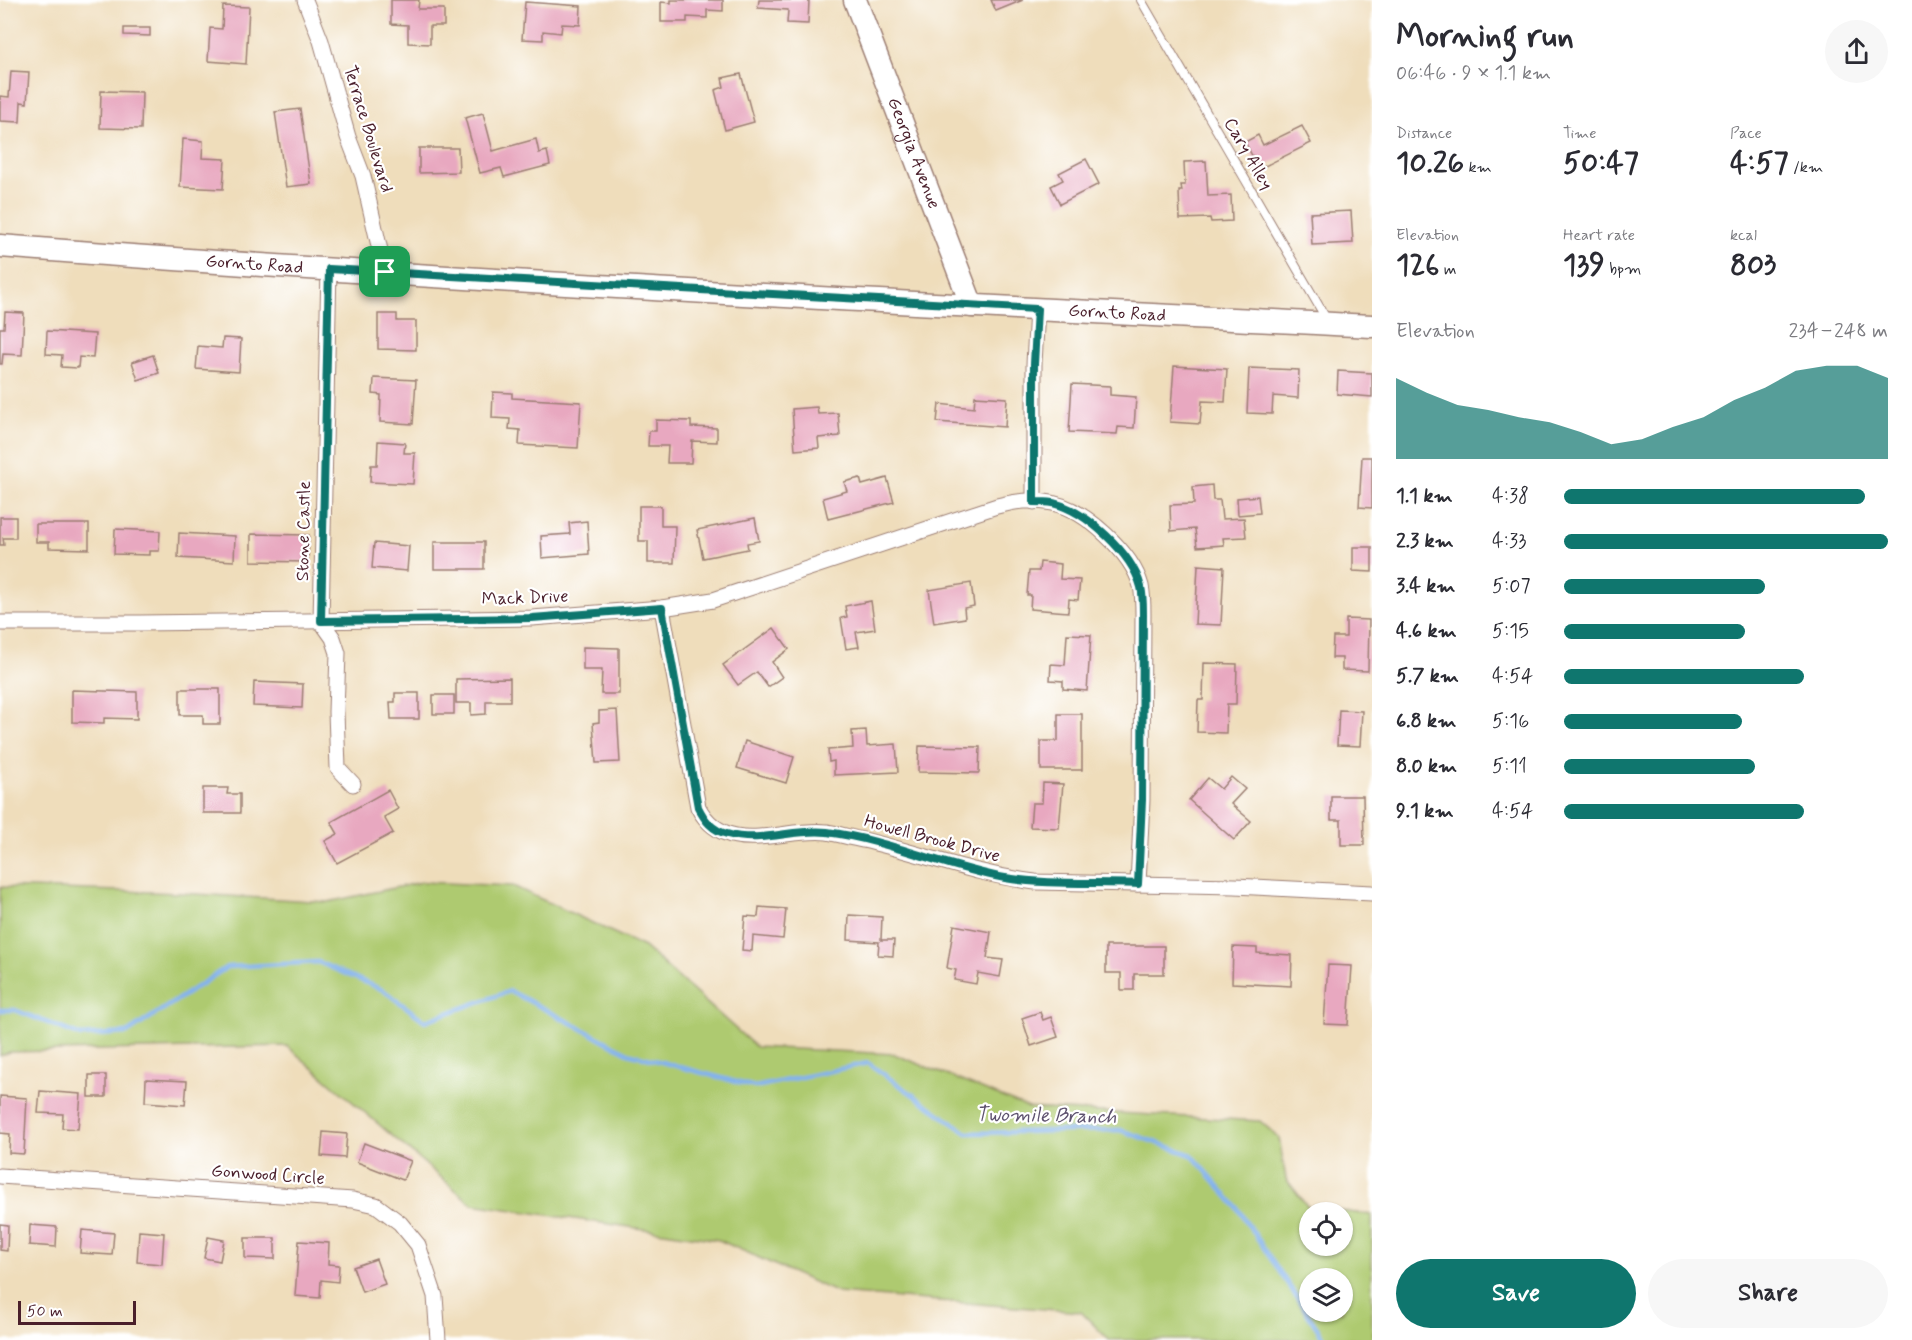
<!DOCTYPE html>
<meta charset="utf-8">
<style>
:root{--surface:#fff;--page:#f7f7f7;--text:#2b2b33;--muted:#7c7c81;--accent:#0f766e}
body{margin:0;font-family:Mynerve,sans-serif;background:var(--page);color:var(--text);height:100vh;display:flex;flex-direction:column;font-size:22px;white-space:nowrap}
*{box-sizing:border-box;margin:0}
p{font-size:20px;color:var(--muted)}
.icon{flex:none;width:33px;height:33px;fill:none;stroke:currentColor;stroke-width:2;stroke-linecap:round;stroke-linejoin:round}
.map{position:relative;flex:1;overflow:hidden}
.details{display:flex;flex-direction:column;background:var(--surface);width:540px}
.details>*{flex:none}
.tools{position:absolute;left:1299px;top:1202px;display:grid;gap:12px}
.tools a{display:grid;place-items:center;width:54px;height:54px;border-radius:50%;background:var(--surface);box-shadow:0 2px 4px #0004;font-size:30px}
.scale{position:absolute;left:18px;bottom:15px;width:118px;box-sizing:border-box;padding-left:6px;border:3px solid #4a1f2b;border-top:0;font-size:16px;line-height:21px;white-space:nowrap;color:#4a1f2b;-webkit-text-stroke:4px #fff;paint-order:stroke}
.pin{position:absolute;display:grid;place-items:center;width:51px;height:51px;color:#fff;margin:-26px;border-radius:12px;box-shadow:0 3px 9px #0006}
.round{display:grid;place-items:center;flex:none;width:63px;height:63px;border-radius:32px;background:var(--page)}
.summary{display:flex;align-items:center;justify-content:space-between;height:102px;padding:0 24px}
h1{font-size:33px;font-weight:800;line-height:45px}
.figures{display:grid;grid-template-columns:repeat(3,1fr);gap:9px;height:102px;padding:6px 24px}
.figures div{display:grid;align-content:center}
.figures b{font-size:30px;font-weight:800}
.figures small{font-size:16px;font-weight:400}
.figures p{font-size:16px}
.chart{height:168px;padding:12px 24px}
.chart p{display:flex;justify-content:space-between}
.chart svg{width:100%;height:108px;margin-top:6px;fill:var(--accent);opacity:.7}
.button{display:flex;gap:12px;margin-top:auto;padding:12px 24px}
.button a{flex:1;height:69px;border-radius:36px;background:var(--accent);color:#fff;font-size:24px;font-weight:800;line-height:69px;text-align:center}
.button a+a{background:var(--page);color:var(--text)}
ul{padding:0 24px;list-style:none;font-size:20px}
li{display:grid;grid-template-columns:96px 72px 1fr;align-items:center;height:45px}
li i{height:15px;border-radius:8px;background:var(--accent)}
main{display:flex;flex:1;min-height:0}
.map>svg:first-child{display:block}
</style>
<main>
<div class="map">
<svg width="1372" height="1340" viewBox="0 0 1372 1340">
<rect width="100%" height="100%" fill="#fff"/>
<filter id="ink" filterUnits="userSpaceOnUse"><feTurbulence type="fractalNoise" baseFrequency=".0167" numOctaves="2"/><feDisplacementMap in="SourceGraphic" scale="12" xChannelSelector="R" yChannelSelector="G"/><feConvolveMatrix kernelMatrix="1 2 1 2 8 2 1 2 1" color-interpolation-filters="sRGB"/></filter>
<filter id="wash" filterUnits="userSpaceOnUse"><feTurbulence type="fractalNoise" baseFrequency=".008" numOctaves="4" result="noise"/><feDisplacementMap in="SourceGraphic" scale="24" xChannelSelector="R" yChannelSelector="G"/><feGaussianBlur stdDeviation="1.35" result="paint"/><feColorMatrix in="noise" values="0 0 0 0 0 0 0 0 0 0 0 0 0 0 0 0 0 1.4 0 .05"/><feComposite in="paint" operator="in"/></filter>
<g filter="url(#wash)">
<rect width="100%" height="100%" fill="#efddbb"/>
<path fill="#aeca70" stroke="#7c744e" stroke-width="1.5" fill-rule="evenodd" d="M422,882l91,4 131,61 112,100 138,7 135,54 231,13 19,17 7,41 22,28 64,8v125h-263l-28,-28 -243,-19 -119,-53 -247,-36 -185,-158 -277,6 -10,4v-169l179,6 149,9zM1310,1212h32v33h-32zM1310,1278h32v33h-32z"/>
<g fill="none" stroke-linecap="round" stroke-linejoin="round">
<path stroke="#83b2ee" stroke-width="4.5" d="M0,1010h15l66,26 46,-3 100,-66 91,-5 65,28 42,31 85,-30 118,62 127,34 113,-24 99,70 153,-3 72,25 44,51 89,134"/>
</g>
<g id="blocks">
<g fill="#e8a8c0">
<path d="M391,0h28l-1,9h26v17h-14v18l-22,-1v-18l-17,-1z"/>
<path d="M671,0h52v11l-16,-1v8l-20,-1v5h-26v-20l10,1z"/>
<path d="M759,0h50l-1,24 -21,-1 1,-13 -30,-2z"/>
<path d="M991,0h32l-27,11z"/>
<path d="M525,2l56,4 -1,19 -18,-1 -1,9 -18,-2v9l-21,-1z"/>
<path d="M223,6l26,1 -3,57 -38,-3 2,-33 12,1z"/>
<path d="M124,28h26v8l-26,-1z"/>
<path d="M11,71l18,1 -2,31 -6,-1 -1,20 -20,-1v-25l9,1z"/>
<path d="M741,74l13,48 -29,8 -10,-40 9,-3 -2,-9z"/>
<path d="M101,91l41,1 -1,37 -41,-1z"/>
<path d="M300,109l11,75 -25,3 -11,-75z"/>
<path d="M483,113l10,38 43,-12 3,14 8,-2 3,14 -46,12 -3,-9 -21,5 -15,-55z"/>
<path d="M1302,126l9,17 -52,26 -14,-27 13,-7 5,10z"/>
<path d="M183,139l20,2 -1,17 23,1 -2,30 -43,-2z"/>
<path d="M419,148h39l1,24 -40,1z"/>
<path d="M1086,159l13,25 -39,20 -9,-18 12,-6 -4,-7z"/>
<path d="M1206,161l2,35 23,-1 1,26 -21,1 -1,-4 -30,1 -1,-28h3l-1,-6h4l-1,-23z"/>
<path d="M1351,211l2,32 -41,2 -2,-32z"/>
<path d="M5,312l19,1 -2,42 -19,-1 -1,10h-2v-36h4z"/>
<path d="M378,314h19v7h19v29l-38,-1z"/>
<path d="M47,331l48,3 -2,24 -14,-1 -1,11 -17,-1 1,-12 -16,-1z"/>
<path d="M223,338l18,1 -2,33 -43,-3 2,-23 24,2z"/>
<path d="M153,355l6,18 -21,7 -6,-18z"/>
<path d="M1174,366l53,3 -2,33 -23,-1 -2,23 -30,-2z"/>
<path d="M1249,368l50,2 -1,28 -25,-2 -1,18 -25,-1z"/>
<path d="M1338,371l34,2v24l-35,-3z"/>
<path d="M374,378l42,2 -3,44 -33,-2 1,-27 -8,-1z"/>
<path d="M1072,384l38,2v9l26,2 -2,31 -16,-1 -1,7 -48,-2z"/>
<path d="M493,392l19,1v5l69,4 -3,46 -59,-3 1,-15 -11,-1 1,-10 -18,-1z"/>
<path d="M975,396l32,2 -2,29 -68,-5 2,-18 35,4z"/>
<path d="M817,407l1,7 20,-1 2,23 -22,2 1,10 -24,2 -3,-41z"/>
<path d="M656,420l35,1v6l26,1v14l-25,-1 -1,22h-24l1,-17h-20l1,-15h7z"/>
<path d="M378,441l27,2 -1,10h11l-2,31 -43,-2 1,-17h6z"/>
<path d="M1362,457h10v51l-13,-1z"/>
<path d="M860,478l2,7 25,-7 7,24 -66,17 -5,-21 24,-7 -3,-9z"/>
<path d="M1212,485l1,15h7l2,19 22,-1 2,19 -23,1 1,7 -27,2 -2,-18 -24,2 -1,-26 24,-1 -1,-17z"/>
<path d="M1258,496l2,17 -22,2 -1,-17z"/>
<path d="M639,506h22v20h14l-1,37h-26v-22h-9z"/>
<path d="M0,517h16v21h-13l1,7h-4z"/>
<path d="M755,518l4,23 -12,2 1,6 -45,9 -6,-28z"/>
<path d="M587,521l2,33 -47,4 -1,-22 29,-2 -1,-11z"/>
<path d="M36,524h53v25l-40,-1v-6h-13z"/>
<path d="M115,529l45,2 -1,20h-10v4l-35,-1z"/>
<path d="M179,533l56,3 -1,25 -56,-3z"/>
<path d="M251,534l58,1 -1,27 -57,-1z"/>
<rect x="434" y="542" width="50" height="27"/>
<path d="M374,543l35,3 -2,25 -35,-3z"/>
<path d="M1353,547h19v25l-19,-1z"/>
<path d="M1040,562l21,2 -1,15 20,1 -2,20 -9,-1 -1,13 -38,-3 1,-14h-4l2,-24h10z"/>
<path d="M1198,565l26,2 -3,58 -26,-1z"/>
<path d="M971,583l3,23 -10,2 1,10 -31,5 -5,-33z"/>
<path d="M871,601l4,28 -19,3 3,15 -13,2 -5,-31 6,-1 -2,-11z"/>
<path d="M1346,619l23,1 -1,51 -26,-1v-12h-10l1,-21h13z"/>
<path d="M774,628l15,21 -17,13 10,15 -14,10 -11,-15 -19,13 -15,-20z"/>
<path d="M1067,634l24,1 -4,56 -24,-2v-8l-13,-1 1,-16 14,1z"/>
<path d="M583,647l36,1v46h-18l1,-24h-19z"/>
<path d="M1204,663l33,1 -1,40h-9l-1,29 -29,-1 1,-32h5z"/>
<path d="M510,678v23h-24v13l-15,1v-12h-15v-24z"/>
<path d="M254,682l49,2 -1,24 -49,-2z"/>
<path d="M180,689h40v35h-17v-9h-23z"/>
<path d="M72,690l65,2v27l-33,-1v5l-32,-1z"/>
<path d="M395,693h24v26h-28l-1,-17h5z"/>
<rect x="433" y="695" width="21" height="19"/>
<path d="M617,710l3,52 -24,1 -3,-40 6,-1v-11z"/>
<path d="M1339,710l23,1 -2,35 -23,-1z"/>
<path d="M1058,714h24v56h-41v-29h17z"/>
<path d="M866,730l1,16 29,-2 2,28 -64,3v-14l-5,1 -1,-12 25,-2 -1,-17z"/>
<path d="M745,741l49,16 -8,26 -49,-15z"/>
<path d="M919,746l61,1 -1,26 -61,-1z"/>
<path d="M1231,777l14,12 -14,15 20,17 -17,19 -45,-40 19,-22 13,11z"/>
<path d="M1043,783l20,1 -4,44 -29,-1 2,-24h10z"/>
<path d="M203,788h25l-1,6h13v19h-37z"/>
<path d="M388,790l10,19 -14,8 9,16 -56,30 -12,-22 13,-7 -7,-12z"/>
<path d="M1331,796h32l1,49h-23v-25h-10z"/>
<path d="M759,907l27,2 -3,30 -30,-3 -1,15 -10,-1 3,-34 13,1z"/>
<path d="M849,915l33,2 -1,23h13l-1,16 -15,-1 1,-13 -31,-2z"/>
<path d="M954,925l37,7 -4,26 16,2 -3,17 -22,-4 -2,11 -22,-4 2,-10 -9,-2z"/>
<path d="M1106,946h58v28h-30v16h-13v-17h-15z"/>
<path d="M1233,947l24,1v5l35,2 -1,31 -59,-3z"/>
<path d="M1328,965l24,1 -4,59 -24,-1z"/>
<path d="M1040,1012l3,8 8,-3 7,20 -27,9 -9,-28z"/>
<rect x="89" y="1075" width="17" height="22"/>
<path d="M146,1079l41,2 -2,24 -40,-3z"/>
<path d="M40,1091l41,3 -3,35 -16,-1 1,-14 -25,-1z"/>
<path d="M0,1096l27,2 -3,56 -15,-1 1,-19 -10,-1z"/>
<path d="M323,1132l24,2 -2,24 -24,-2z"/>
<path d="M364,1143l47,18 -8,19 -46,-18z"/>
<path d="M0,1224l8,1 -1,26 -7,-1z"/>
<path d="M30,1225l27,2 -1,20 -27,-2z"/>
<path d="M82,1230l32,3 -2,22 -32,-2z"/>
<path d="M139,1231l25,2 -2,31 -25,-2z"/>
<path d="M208,1237l16,3 -4,21 -16,-3z"/>
<path d="M245,1238h30v21l-30,-1z"/>
<path d="M299,1241l30,2 -1,21 11,1 -1,17 -17,-2 -1,18 -25,-2z"/>
<path d="M376,1259l9,25 -23,8 -9,-25z"/>
</g>
</g>
</g>
<g filter="url(#ink)">
<use href="#blocks" fill-opacity="0" stroke="#9c7e73" stroke-width="1.5"/>
<g fill="none" stroke-linecap="round" stroke-linejoin="round">
<g stroke="#9c7e73" stroke-width="10">
<path id="lane" d="M1141,0l186,320"/>
</g>
<g stroke="#9c7e73" stroke-width="17">
<g id="street">
<path d="M305,0l16,41 27,96 15,39 22,96"/>
<path d="M329,269l-8,352 12,17 5,15 -2,59 2,56 15,16"/>
<path d="M1034,502v-138l3,-55"/>
<path d="M662,608l36,199c27,52 85,20 129,25 12,2 24,6 36,8 58,13 113,35 172,42l200,4 137,7"/>
<path d="M0,623h140l392,-5 130,-10 51,-8 284,-94c19,-5 35,-7 55,-3 34,7 80,50 89,83 2,9 2,19 2,28l-1,186 -4,84"/>
<path d="M0,1176l353,24 23,5 24,18 18,22 17,51 3,44"/>
</g>
</g>
<g stroke="#9c7e73" stroke-width="25">
<g id="secondary">
<path id="s1" d="M855,0l117,306"/>
<path id="s2" d="M0,246c457,36 915,57 1372,80"/>
</g>
</g>
<use href="#lane" stroke="#fff" stroke-width="8"/>
<use href="#street" stroke="#fff" stroke-width="15"/>
<use href="#secondary" stroke="#fff" stroke-width="22"/>
</g>
</g>
<g fill="none" stroke-linecap="round" stroke-linejoin="round" filter="url(#ink)">
<g stroke="#fff" stroke-width="12">
<path id="route" d="M329,269l708,40 -3,55v138c6,0 13,0 19,1 33,8 79,50 88,84 2,8 2,18 2,27l-1,186 -4,84c-43,-2 -91,1 -133,-6 -60,-11 -117,-38 -178,-46 -33,-4 -65,12 -100,2 -15,-4 -22,-13 -29,-27l-36,-199 -130,10 -211,3z"/>
</g>
<use href="#route" stroke="#0f766e" stroke-width="8"/>
</g>
<g text-anchor="middle" dominant-baseline="central" stroke-width="4.5" stroke-linejoin="round" paint-order="stroke">
<g font-size="18" fill="#4a1f2b" stroke="#fff">
<text transform="translate(368 129) rotate(73)">Terrace Boulevard</text>
<text stroke="none"><textPath href="#s1" startOffset="164">Georgia Avenue</textPath></text>
<text transform="translate(1248 154) rotate(60)">Cary Alley</text>
<text stroke="none"><textPath href="#s2" startOffset="255">Gornto Road</textPath></text>
<text stroke="none"><textPath href="#s2" startOffset="1119">Gornto Road</textPath></text>
<text transform="translate(304 531) rotate(-89)">Stone Castle</text>
<text transform="translate(525 598) rotate(-2)">Mack Drive</text>
<text transform="translate(932 839) rotate(15)">Howell Brook Drive</text>
<text transform="translate(268 1175) rotate(4)">Gonwood Circle</text>
</g>
<g font-size="20" font-style="italic" fill="#5e526f" stroke="#fff">
<text transform="translate(1046 1116) rotate(1)">Twomile Branch</text>
</g>
</g>
</svg>
<div class="tools">
<a><svg class="icon" aria-label="locate" viewBox="0 0 24 24"><circle cx="12" cy="12" r="6"/><path d="M12 2v4M12 18v4M2 12h4M18 12h4"/></svg></a>
<a><svg class="icon" aria-label="layers" viewBox="0 0 24 24"><path d="M12 4l9 5-9 5-9-5zM3 14l9 5 9-5"/></svg></a>
</div>
<div class="scale">50 m</div>
<div class="pin" style="left:385px;top:272px;background:#1e9e55"><svg class="icon" aria-label="arrive" viewBox="0 0 24 24"><path d="M6 21V4h12l-3 4 3 4H6"/></svg></div>
</div>
<section class="details">
<div class="summary"><div><h1>Morning run</h1><p>06:46 · 9 × 1.1 km</p></div><a class="round"><svg class="icon" aria-label="share" viewBox="0 0 24 24"><path d="M12 15V3M7 8l5-5 5 5M5 13v7h14v-7"/></svg></a></div>
<div class="figures">
<div><p>Distance</p><b>10.26<small> km</small></b></div>
<div><p>Time</p><b>50:47</b></div>
<div><p>Pace</p><b>4:57<small> /km</small></b></div>
</div>
<div class="figures">
<div><p>Elevation</p><b>126<small> m</small></b></div>
<div><p>Heart rate</p><b>139<small> bpm</small></b></div>
<div><p>kcal</p><b>803</b></div>
</div>
<div class="chart"><p><span>Elevation</span>234–248 m</p>
<svg viewBox="0 0 160 44" preserveAspectRatio="none"><path d="M0 44V11L10 17L20 22L30 24L40 27L50 29L60 33L70 38L80 36L90 31L100 27L110 20L120 15L130 8L140 6L150 6L160 11V44z"/></svg>
</div>
<ul>
<li><b>1.1 km</b>4:38<i style="width:93%"></i></li>
<li><b>2.3 km</b>4:33<i style="width:100%"></i></li>
<li><b>3.4 km</b>5:07<i style="width:62%"></i></li>
<li><b>4.6 km</b>5:15<i style="width:56%"></i></li>
<li><b>5.7 km</b>4:54<i style="width:74%"></i></li>
<li><b>6.8 km</b>5:16<i style="width:55%"></i></li>
<li><b>8.0 km</b>5:11<i style="width:59%"></i></li>
<li><b>9.1 km</b>4:54<i style="width:74%"></i></li>
</ul>
<div class="button"><a>Save</a><a>Share</a></div>
</section>
</main>
